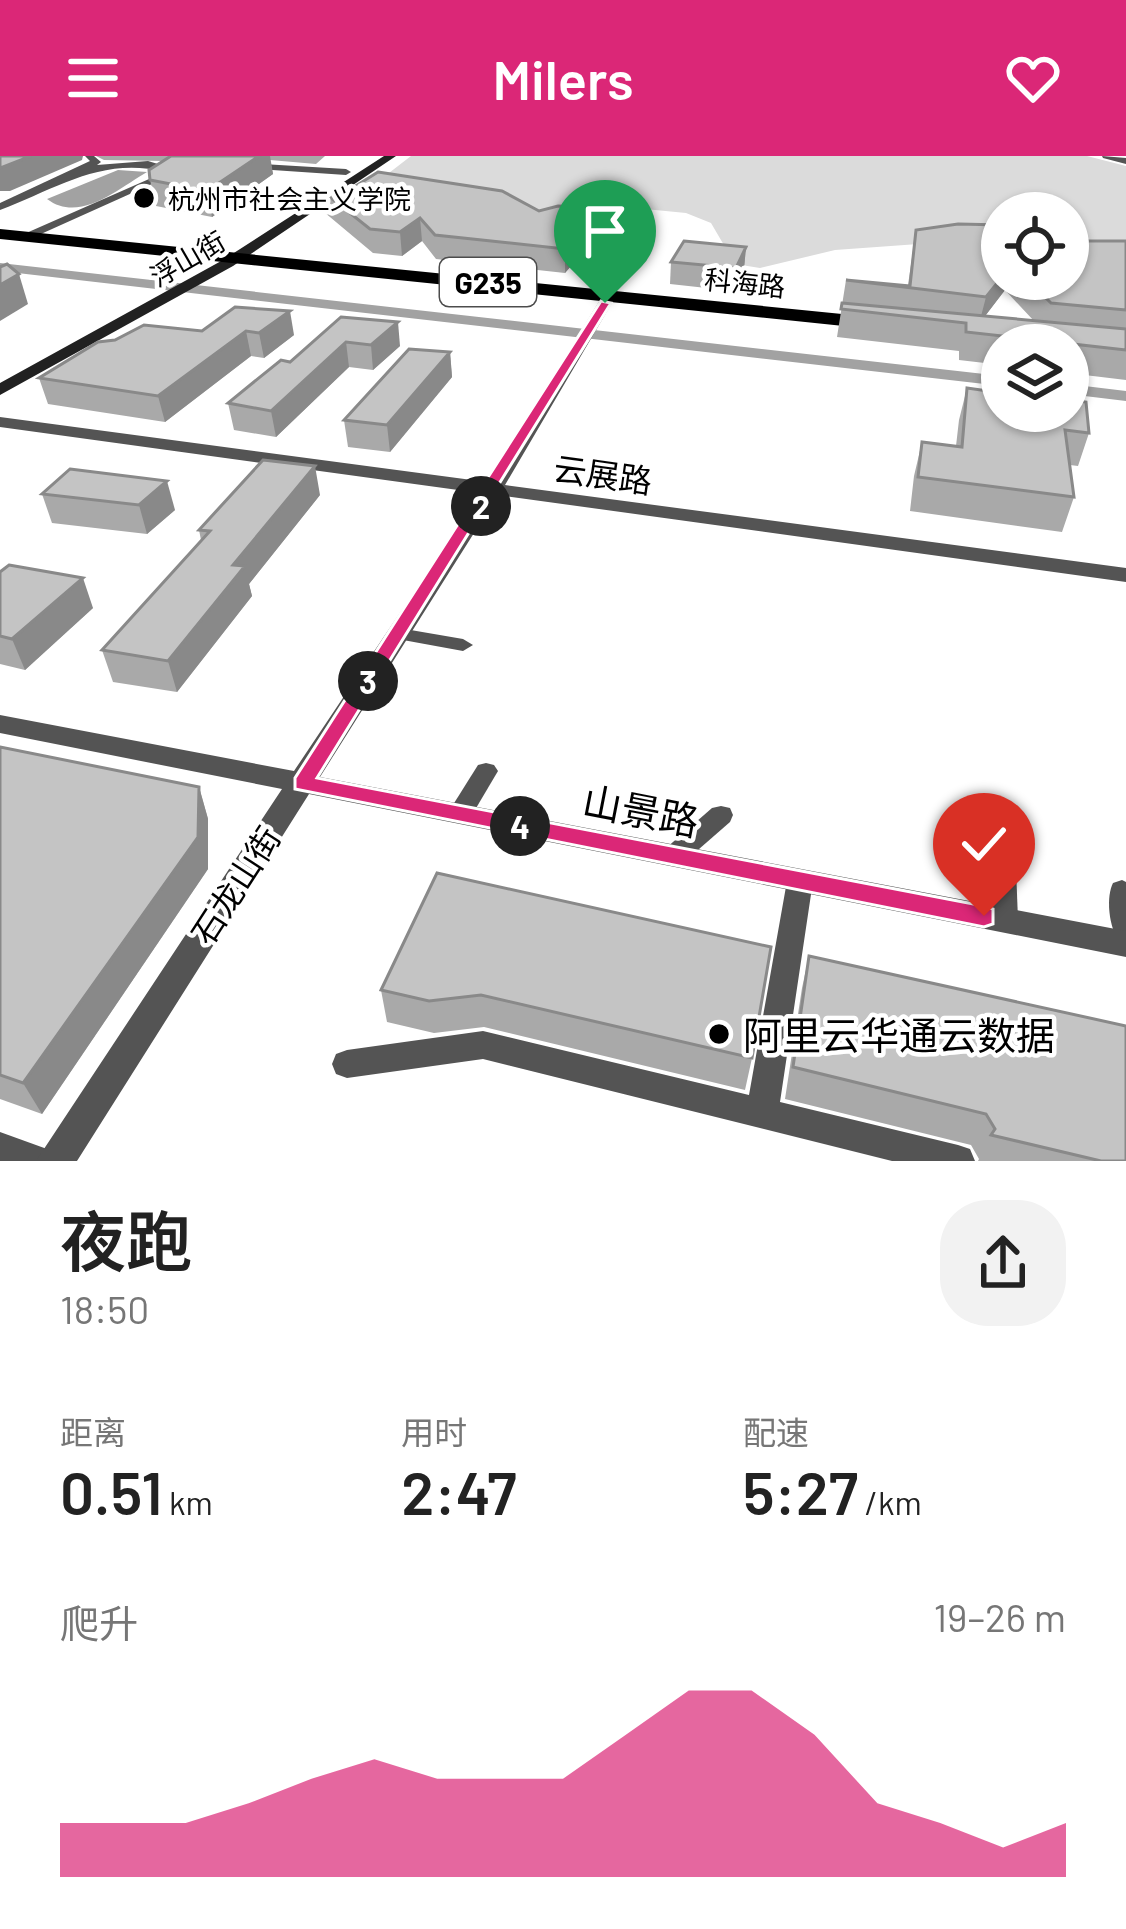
<!DOCTYPE html>
<html lang="zh">
<meta charset="utf-8">
<style>
:root{--surface:#fff;--page:#f2f2f2;--text:#222;--muted:#767676;--accent:#db2777}
body{margin:0;font-family:Barlow,"Noto Sans SC",sans-serif;background:var(--page);color:var(--text);height:100vh;display:flex;flex-direction:column;font-size:45px;white-space:nowrap}
*{box-sizing:border-box;margin:0}
p{font-size:39px;color:var(--muted)}
.icon{flex:none;width:66px;height:66px;fill:none;stroke:currentColor;stroke-width:2;stroke-linecap:round;stroke-linejoin:round}
.map{position:relative;height:1005px;overflow:hidden}
.details{display:flex;flex-direction:column;background:var(--surface);flex:1}
.details>*{flex:none}
.controls{position:absolute;left:981px;top:36px;display:grid;gap:24px}
.controls a{display:grid;place-items:center;width:108px;height:108px;border-radius:50%;background:var(--surface);box-shadow:0 3px 9px #0004;font-size:60px}
.pin{position:absolute;display:grid;place-items:center;width:102px;height:102px;color:#fff;margin:-123px -51px;border-radius:50% 50% 50% 0;rotate:-45deg;box-shadow:0 0 12px #0007}
.pin .icon{rotate:45deg}
.km{position:absolute;width:60px;height:60px;margin:-30px;border-radius:50%;background:#222;color:#fff;font-size:33px;line-height:60px;text-align:center}
.round{display:grid;place-items:center;flex:none;width:126px;height:126px;border-radius:48px;background:var(--page)}
.overview{display:flex;align-items:center;justify-content:space-between;height:204px;padding:0 60px}
h1{font-size:66px;font-weight:600;line-height:90px}
.metrics{display:grid;grid-template-columns:repeat(3,1fr);gap:18px;height:204px;padding:12px 60px}
.metrics div{display:grid;align-content:center}
.metrics b{font-size:60px;font-weight:600}
.metrics small{font-size:33px;font-weight:400}
.metrics p{font-size:33px}
.chart{height:336px;padding:24px 60px}
.chart p{display:flex;justify-content:space-between}
.chart svg{width:100%;height:216px;margin-top:12px;fill:var(--accent);opacity:.7}
header{display:flex;justify-content:space-between;align-items:center;height:156px;padding:0 60px;background:var(--accent);color:#fff;font-size:54px;font-weight:600}
.map>svg:first-child{display:block}
</style>
<header><svg class="icon" aria-label="menu" viewBox="0 0 24 24"><path d="M4 6h16M4 12h16M4 18h16"/></svg>Milers<svg class="icon" aria-label="heart" viewBox="0 0 24 24"><path d="M12 20l-8-8c-3-5 5-10 8-4 3-6 11-1 8 4z"/></svg></header>
<div class="map">
<svg width="1126" height="1005" viewBox="0 0 1126 1005">
<rect width="100%" height="100%" fill="#fff"/>
<path fill="#dbdbdb" d="M411,0h676l39,10v91l-58,-5v-39h-66v25l-167,12 -75,18 -25,-4 -24,-41 -25,-10 -41,-4 -91,10 -169,-43z"/>
<path fill="#a2a2a2" d="M118,14l29,2c-28,16 -67,52 -100,27z"/>
<g fill="none" stroke-linecap="round" stroke-linejoin="round">
<g fill="#a2a2a2" fill-rule="evenodd">
<path d="M0,107l1002,113v10l-1002,-115z"/>
<path d="M1068,228l58,7v10l-58,-7z"/>
</g>
<g fill="#545454" fill-rule="evenodd">
<path d="M85,0h9l7,6 -4,3 51,-4 33,10 -149,67h-8v-4l141,-62c-63,-16 -109,17 -165,38v-7l90,-42z"/>
<path d="M247,7l99,6 5,3 -5,3 -102,-7z"/>
<path d="M399,472l64,11 10,6 -10,6 -71,-13 -3,-4z"/>
<path d="M486,607l8,2 4,6 -29,49 -9,3 -9,-3 -3,-6 3,-6 27,-43z"/>
<path d="M721,650l9,2 3,7 -3,7 -47,41 -9,3 -9,-3 -4,-7 4,-7 47,-41z"/>
<path d="M1003,702l9,3 4,7 2,52 -4,8 -10,3 -10,-3 -4,-8v-52l4,-7z"/>
<path d="M800,715l9,3 4,7 -33,221 178,43 12,4 5,12h-83l-409,-102 -136,19 -11,-4 -4,-10 4,-10 11,-4 136,-19 266,64 38,-214 4,-7z"/>
<path d="M1122,724l4,2v57l-10,-3c-7,-13 -10,-39 -3,-53z"/>
<path d="M0,976l47,17 5,12h-52z"/>
</g>
<g fill="#545454" fill-rule="evenodd">
<path d="M1102,0l24,2v6l-23,-6z"/>
<path d="M600,144l12,3 -107,182 621,83v14l-628,-87 -178,282 806,154v26l-817,-163 -232,367h-41l246,-372 -282,-56v-18l294,56 186,-278 -480,-66v-10l487,65z"/>
</g>
<path fill="#212121" fill-rule="evenodd" d="M384,0h12l-163,110 -233,129v-12l223,-123z"/>
<path fill="#000" fill-rule="evenodd" d="M0,73l882,89 10,6 -10,6 -882,-91z"/>
</g>
<g fill="#a9a9a9" fill-rule="evenodd">
<path d="M96,0h229l-9,8 -46,-4 3,14 -61,43 -56,-11 -6,-26 13,-19 -59,-1z"/>
<path d="M321,34l218,21 63,-3 -1,23 -36,42 -129,-14 -14,-18 -20,15 -29,-3 -49,-41z"/>
<path d="M916,74l86,49h66l19,-38h39v139l-58,-7v-28h-66v20l-43,-5v-9l-122,-14 9,-57 62,5zM1005,134l29,31 -49,-5z"/>
<path d="M746,91l-2,22 -10,22 -64,-7 1,-22z"/>
<path d="M235,151l59,28 -30,23 -13,-2 -86,66 -117,-18 -9,-26 163,-47z"/>
<path d="M341,161l59,29 -27,24 -24,-3 -73,70 -42,-7 -6,-27 62,-41z"/>
<path d="M450,196l2,25 -62,75 -42,-5 -4,-27z"/>
<path d="M967,232l122,45 -11,33 -8,-1 4,32 -12,35 -152,-21 4,-35 8,-34 34,4 3,-26z"/>
<path d="M42,338l133,16 -28,24 -95,-11z"/>
<path d="M320,339l-71,89 3,12 -75,96 -64,-10 -11,-32 99,-110 -2,-10z"/>
<path d="M0,416l93,36 -68,62 -25,-6z"/>
<path d="M0,591l199,40 9,32v50l-166,245 -42,-15z"/>
<path d="M437,717l315,185 -7,32 -261,-63 -50,6 -47,-11 -6,-32z"/>
<path d="M809,800l317,205h-148l1,-2 -8,-14 -186,-46 17,-111z"/>
</g>
<g fill="#898989">
<path d="M31,0h52l-1,4 -72,31h-10v-23z"/>
<path d="M259,0h11l3,18 -61,43 -5,-26z"/>
<path d="M602,52l-1,23 -36,42v-24z"/>
<path d="M420,62l2,23 -20,15 -2,-24z"/>
<path d="M746,91l-2,22 -10,22 2,-23z"/>
<path d="M19,118l9,30 -28,17v-36z"/>
<path d="M1002,121v2h6l-3,11 -26,34 7,-27z"/>
<path d="M290,155l4,24 -30,23 -5,-25z"/>
<path d="M398,166l2,24 -27,24 -2,-25z"/>
<path d="M246,175l5,25 -86,66 -7,-26z"/>
<path d="M346,186l3,25 -73,70 -5,-26z"/>
<path d="M450,196l2,25 -62,75 -3,-27z"/>
<path d="M315,310l5,29 -71,89 3,12 -75,96 -9,-31 65,-96z"/>
<path d="M167,325l8,29 -28,24 -8,-29z"/>
<path d="M83,422l10,30 -68,62 -13,-31z"/>
<path d="M199,631l9,32v50l-166,245 -19,-31z"/>
</g>
<g fill="#c4c4c4" stroke="#898989" stroke-width="3">
<path d="M0,0h31l-31,12z"/>
<path d="M171,0h88l-52,35 -57,-11 -1,-10z"/>
<path d="M378,16l124,19 37,20 19,-5 44,2 -37,41 -130,-14 -15,-17 -20,14 -30,-3 -49,-39 25,2z"/>
<path d="M958,68l44,1v52l-16,20 -140,-17 64,6 6,-56z"/>
<path d="M1068,79l19,6h39v69l-75,-7 -24,-24h41z"/>
<path d="M684,85l62,6 -10,21 -65,-6z"/>
<path d="M7,108l12,10 -19,11v-18z"/>
<path d="M842,147l284,26v21l-160,-18v-9l-125,-14z"/>
<path d="M235,151l55,4 -31,22 -13,-2 -88,65 -119,-18 59,-36 17,-2 29,-15 58,6z"/>
<path d="M341,161l57,5 -27,23 -25,-3 -75,69 -43,-8 53,-43 9,2z"/>
<path d="M409,193l41,3 -63,73 -43,-5z"/>
<path d="M967,232l35,5v18h66v-11l18,2 3,31 -24,-3 9,67 -156,-20 4,-35 40,5z"/>
<path d="M263,304l52,6 -82,99 12,1 -77,95 -66,-11 108,-119 -11,-1z"/>
<path d="M70,313l97,12 -28,24 -97,-11z"/>
<path d="M9,409l74,13 -71,61 -12,-3v-64z"/>
<path d="M0,591l199,40 -1,50 -175,246 -23,-8z"/>
<path d="M437,717l334,74 -19,111 -271,-63 -52,6 -48,-11z"/>
<path d="M809,800l317,70v135h-25l-110,-26 4,-6 -9,-15 -193,-47z"/>
</g>
<path fill="#db2777" stroke="#fff" stroke-width="3" d="M601,145l10,2 -294,475 667,128 9,3v15l-9,3 -689,-138v-11z"/>
<g fill="#000" stroke="#fff" stroke-width="4.5">
<circle cx="144" cy="42" r="12"/>
<circle cx="719" cy="878" r="12"/>
</g>
<g text-anchor="middle" dominant-baseline="central" stroke-width="9" stroke-linejoin="round" paint-order="stroke">
<g font-size="27" fill="#000" stroke="#fff" text-anchor="start">
<text x="168" y="42">杭州市社会主义学院</text>
</g>
<g font-size="27" fill="#000" stroke="#fff">
<text transform="translate(187 102) rotate(-30)">浮山街</text>
<text transform="translate(745 126) rotate(6)">科海路</text>
</g>
<rect fill="#fff" stroke="#4c4c4c" stroke-width="3" x="440" y="102" width="96" height="48" rx="9"/>
<g font-size="30" font-weight="bold" fill="#000">
<text x="488" y="126">G235</text>
</g>
<g font-size="33" fill="#000" stroke="#fff">
<text transform="translate(603 318) rotate(8)">云展路</text>
<text transform="translate(235 729) rotate(-57)">石龙山街</text>
</g>
<g font-size="39" fill="#000" stroke="#fff">
<text transform="translate(641 654) rotate(11)">山景路</text>
</g>
<g font-size="39" fill="#000" stroke="#fff" text-anchor="start">
<text x="743" y="878">阿里云华通云数据</text>
</g>
</g>
</svg>
<div class="controls">
<a><svg class="icon" aria-label="locate" viewBox="0 0 24 24"><circle cx="12" cy="12" r="6"/><path d="M12 2v4M12 18v4M2 12h4M18 12h4"/></svg></a>
<a><svg class="icon" aria-label="layers" viewBox="0 0 24 24"><path d="M12 4l9 5-9 5-9-5zM3 14l9 5 9-5"/></svg></a>
</div>
<div class="pin" style="left:605px;top:147px;background:#1e9e55"><svg class="icon" aria-label="arrive" viewBox="0 0 24 24"><path d="M6 21V4h12l-3 4 3 4H6"/></svg></div>
<div class="pin" style="left:984px;top:760px;background:#d93025"><svg class="icon" aria-label="check" viewBox="0 0 24 24"><path d="M5 12l5 5 9-10"/></svg></div>
<b class="km" style="left:481px;top:350px">2</b>
<b class="km" style="left:368px;top:525px">3</b>
<b class="km" style="left:520px;top:670px">4</b>
</div>
<section class="details">
<div class="overview"><div><h1>夜跑</h1><p>18:50</p></div><a class="round"><svg class="icon" aria-label="share" viewBox="0 0 24 24"><path d="M12 15V3M7 8l5-5 5 5M5 13v7h14v-7"/></svg></a></div>
<div class="metrics">
<div><p>距离</p><b>0.51<small> km</small></b></div>
<div><p>用时</p><b>2:47</b></div>
<div><p>配速</p><b>5:27<small> /km</small></b></div>
</div>
<div class="chart"><p><span>爬升</span>19–26 m</p>
<svg viewBox="0 0 160 44" preserveAspectRatio="none"><path d="M0 44V33L10 33L20 33L30 29L40 24L50 20L60 24L70 24L80 24L90 15L100 6L110 6L120 15L130 29L140 33L150 38L160 33V44z"/></svg>
</div>
</section>
